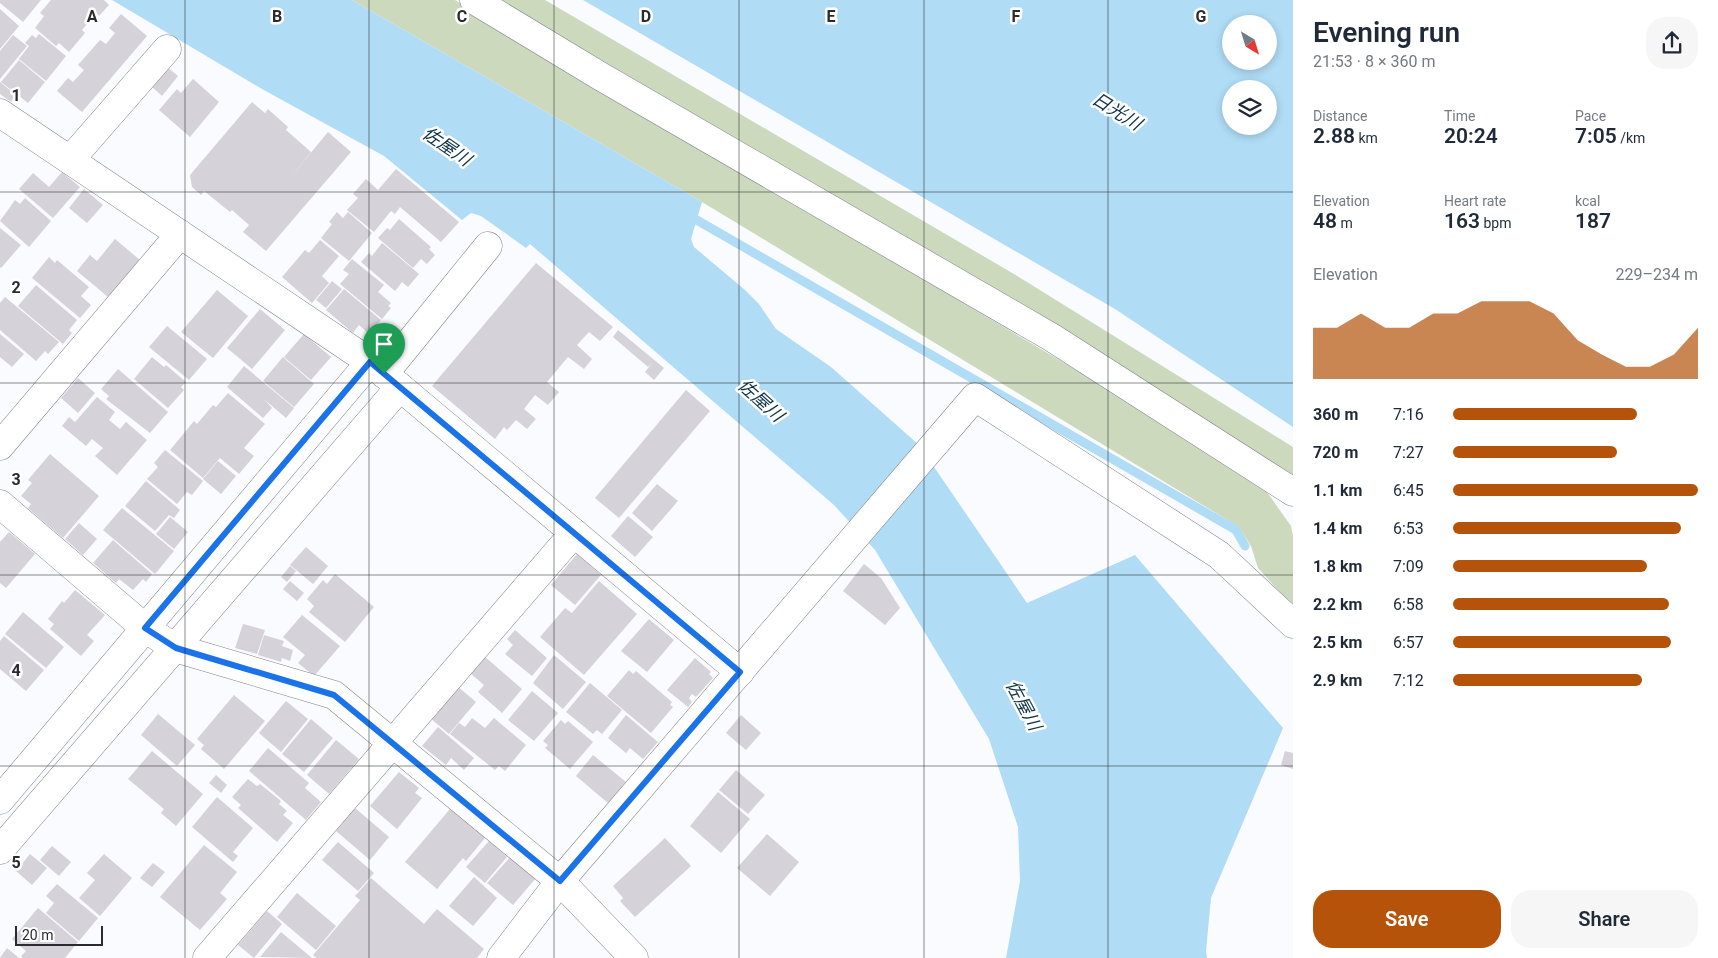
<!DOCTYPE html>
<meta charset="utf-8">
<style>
:root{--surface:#fff;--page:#f6f6f7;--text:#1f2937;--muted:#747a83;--accent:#b45309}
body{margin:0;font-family:Roboto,"Noto Sans JP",sans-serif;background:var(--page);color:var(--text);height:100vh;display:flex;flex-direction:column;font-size:19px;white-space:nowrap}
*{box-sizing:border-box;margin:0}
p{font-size:16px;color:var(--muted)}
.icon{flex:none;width:28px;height:28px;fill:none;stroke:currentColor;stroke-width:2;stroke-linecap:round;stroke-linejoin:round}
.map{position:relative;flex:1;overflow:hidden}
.side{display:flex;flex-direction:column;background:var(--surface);width:425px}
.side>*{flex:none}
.needle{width:32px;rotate:142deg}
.fabs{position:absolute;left:1222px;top:15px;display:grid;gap:10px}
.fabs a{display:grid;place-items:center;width:55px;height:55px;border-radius:50%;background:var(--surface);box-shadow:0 2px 8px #0003;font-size:25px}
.scale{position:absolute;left:15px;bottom:12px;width:88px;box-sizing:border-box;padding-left:5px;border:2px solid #2a2b2e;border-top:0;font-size:14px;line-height:18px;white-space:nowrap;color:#2a2b2e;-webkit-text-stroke:4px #fff;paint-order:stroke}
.pin{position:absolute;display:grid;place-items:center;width:42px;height:42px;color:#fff;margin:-51px -21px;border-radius:50% 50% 50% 0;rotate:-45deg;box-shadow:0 0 5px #0007}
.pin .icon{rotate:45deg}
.round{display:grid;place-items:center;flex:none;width:52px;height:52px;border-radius:20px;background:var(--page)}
.headline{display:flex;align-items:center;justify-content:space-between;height:85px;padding:0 20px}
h1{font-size:28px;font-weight:600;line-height:38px}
.figures{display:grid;grid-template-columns:repeat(3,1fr);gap:8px;height:85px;padding:5px 20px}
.figures div{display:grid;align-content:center}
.figures b{font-size:21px;font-weight:600}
.figures small{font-size:14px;font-weight:400}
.figures p{font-size:14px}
.chart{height:140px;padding:10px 20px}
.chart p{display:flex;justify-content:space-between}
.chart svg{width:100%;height:90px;margin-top:5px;fill:var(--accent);opacity:.7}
.button{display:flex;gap:10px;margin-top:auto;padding:10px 20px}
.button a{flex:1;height:58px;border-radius:20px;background:var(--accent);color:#fff;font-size:20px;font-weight:600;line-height:58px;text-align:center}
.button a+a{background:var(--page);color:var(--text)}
ul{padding:0 20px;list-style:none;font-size:16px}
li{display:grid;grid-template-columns:80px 60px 1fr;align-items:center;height:38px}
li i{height:12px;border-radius:6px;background:var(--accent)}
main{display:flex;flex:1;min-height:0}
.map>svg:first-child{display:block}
</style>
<main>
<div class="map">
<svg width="1293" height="958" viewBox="0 0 1293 958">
<rect width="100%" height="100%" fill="#fafbfe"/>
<g fill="#ccd9bc">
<path d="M352,0h103l802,478 34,48 2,10v71l-35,-39 -7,-22 -12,-19 -537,-325z"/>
<path d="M499,0h46l469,274 279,173v29l-298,-186z"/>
</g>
<g fill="#b0dcf6" fill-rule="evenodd">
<path d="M112,0h240l350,202 -11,37 3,8 51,43 14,14 17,25 55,38 88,78 108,158 108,-48 148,173 -72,170 -5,53 1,7h-201l14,-77 -2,-54 -29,-88 -114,-189 -41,-45 -304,-261 -4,4 -45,-32 -10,-3 -9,7 -78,-64 -122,-67z"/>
<path d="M583,0h710v427l-178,-118zM1231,24h38v37h-38zM1231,89h38v37h-38z"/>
</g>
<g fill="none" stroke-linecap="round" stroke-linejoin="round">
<path stroke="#b0dcf6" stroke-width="9" d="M688,215l548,315 9,16"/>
</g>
<g fill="#d6d2da">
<path d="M0,0h41l-18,22 -23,-19z"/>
<path d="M51,0h53l5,5 -10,11 -3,-3 -14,17 3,3 -16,19 -10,-9 -3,3 -21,-18 9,-12 -4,-3z"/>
<path d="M0,9l19,17 -19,23z"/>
<path d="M121,14l26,22 -65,76 -25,-21 11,-13 5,4 11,-12 -6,-5 22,-25 6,4 9,-11 -6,-5z"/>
<path d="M39,34l27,22 -20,25 -27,-22 10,-13 -4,-3 7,-8 4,3z"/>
<path d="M13,35l14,11 -27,33v-28z"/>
<path d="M19,60l26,22 -17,21 -27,-21z"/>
<path d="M166,66l12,10 -16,20 -12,-11z"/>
<path d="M193,79l26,23 -29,35 -31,-27 18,-21 4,4z"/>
<path d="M0,82l16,13 -5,7 -11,-8z"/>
<path d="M252,102l13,11 3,-4 20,18 -2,3 25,22 -22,27 39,-47 23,20 -85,99 -23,-19 6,-7 -17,-15 -2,2 -26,-21 -3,4 -9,-8 -2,-12z"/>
<path d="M396,169l63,53 -18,20 -41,-35 -5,7 -4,-3 -17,21 -27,-22 11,-12 -5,-4 13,-15 12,11z"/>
<path d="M62,172l18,15 -27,31 -34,-29 14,-16 16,14z"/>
<path d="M84,189l19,16 -16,18 -18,-15z"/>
<path d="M25,198l26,23 -22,26 -29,-26 15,-21 5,4z"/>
<path d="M337,212l6,6 5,-6 24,21 -23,28 -28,-23 11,-14 -3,-2z"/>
<path d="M399,219l32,28 -2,2 6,6 -8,9 -6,-5 -8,9 -35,-30 9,-10 3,2z"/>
<path d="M0,228l21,17 -20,23 -1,-1z"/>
<path d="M115,239l25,21 -32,37 -31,-26 13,-16 7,6z"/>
<path d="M320,240l19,16 -17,20 7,7 -17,20 -30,-26 23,-27 4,3z"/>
<path d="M382,243l37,31 -11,13 -6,-5 -7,9 -34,-29 8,-9 3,3z"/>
<path d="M49,257l6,6 2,-3 32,27 -8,9 10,9 -11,13 -48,-40z"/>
<path d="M352,259l32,26 -6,7 13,11 -3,3 3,2 -9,11 -42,-35 9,-10 -6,-4z"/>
<path d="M536,263l77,64 -13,14 -11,-9 -12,13 15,14 -8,10 -16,-12 -21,25 12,10 -11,13 -13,-10 -11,14 12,10 -9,10 -11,-9 -9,10 -3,-3 -9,12 -63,-53z"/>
<path d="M332,281l10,8 -16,19 -10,-8z"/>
<path d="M36,285l41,35 -8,10 3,3 -9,11 -45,-38z"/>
<path d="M344,289l37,31 -12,14 -10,-9 -6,8 -27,-23z"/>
<path d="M217,290l31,26 -35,42 -32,-26z"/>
<path d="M5,297l54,45 -11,12 -3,-3 -9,10 -36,-31v-27z"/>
<path d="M260,309l25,21 -33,39 -25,-21z"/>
<path d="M167,326l40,33 -18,21 -40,-33z"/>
<path d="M618,330l46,38 -10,12 -9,-8 7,-9 -4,4 -35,-30z"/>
<path d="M0,334l24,20 -12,13 -12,-10z"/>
<path d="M304,334l27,23 -20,23 -27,-23z"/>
<path d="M152,357l12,10 2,-2 20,17 -5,5 3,3 -16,18 -34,-29z"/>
<path d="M283,357l31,27 -20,23 -31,-26z"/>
<path d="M244,366l50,42 -8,10 -21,-18 7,8 -9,10 -36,-31z"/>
<path d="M118,369l50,43 -18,21 -44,-34 3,-3 -8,-7z"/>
<path d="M78,378l17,15 -17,20 -17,-15z"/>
<path d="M686,390l24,21 -91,107 -24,-20z"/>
<path d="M228,393l37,31 -21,24 10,8 -15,18 -19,-16 -17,20 -33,-28 24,-29 3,3 16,-19 3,2z"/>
<path d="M97,397l18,15 -6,8 11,9 6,-7 21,18 -30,35 -22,-19 8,-8 -11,-9 -6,7 -24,-20 7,-9 6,5z"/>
<path d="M165,450l38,31 -11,14 -5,-3 -10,12 -30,-25 11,-12 -4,-4z"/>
<path d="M50,454l49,42 -36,42 -35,-30 3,-4 -10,-8 11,-13 -4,-3z"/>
<path d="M218,461l18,15 -15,18 -18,-15z"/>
<path d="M146,481l34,29 -6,8 -5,-3 -14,16 -30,-25z"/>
<path d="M657,484l21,17 -26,30 -20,-18z"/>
<path d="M122,508l52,43 -19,23 -52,-44z"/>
<path d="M628,516l25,21 -18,20 -24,-21z"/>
<path d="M170,517l18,15 -14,17 -18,-15z"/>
<path d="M79,523l18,16 -14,16 -18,-16z"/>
<path d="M9,532l26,22 -29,34 -6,-5v-41z"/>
<path d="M113,540l39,34 -6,8 -3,-3 -10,11 -14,-11 -3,4 -23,-20z"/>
<path d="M306,547l22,19 -15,18 -23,-19z"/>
<path d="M577,554l24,21 -26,30 -24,-20z"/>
<path d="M864,564l17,14 19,30 -15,17 -42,-34z"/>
<path d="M290,566l6,5 -9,11 -6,-5z"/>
<path d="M335,574l39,33 -29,35 -36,-30 5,-6 -7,-7 16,-19 4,4z"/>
<path d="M290,581l14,12 -7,8 -14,-12z"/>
<path d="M599,581l38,33 -53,61 -44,-38 25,-29 7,5z"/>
<path d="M75,590l30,25 -18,20 7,6 -13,15 -31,-27 4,-5 -6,-5 14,-18 2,2z"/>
<path d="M23,612l41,35 -18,21 -41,-34z"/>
<path d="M302,615l38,31 -26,30 -16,-13 7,-8 -22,-18z"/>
<path d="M649,619l25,21 -27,32 -26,-21z"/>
<path d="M243,624l22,6 -8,24 -22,-6z"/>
<path d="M515,630l32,28 -15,18 -27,-22 8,-9 -6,-6z"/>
<path d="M264,635l20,6 -2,5 11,4 -3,11 -8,-3 -1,4 -23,-7z"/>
<path d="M4,636l40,34 -18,21 -26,-22v-28z"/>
<path d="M554,655l32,27 -23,27 -30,-26z"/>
<path d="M484,656l38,33 -20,24 -24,-21 6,-7 -14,-12z"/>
<path d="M695,658l16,14 -2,2 4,4 -17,19 -4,-3 -3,4 3,4 -4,5 -21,-17z"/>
<path d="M629,670l4,4 3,-3 36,31 -2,3 3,2 -22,26 -44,-37z"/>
<path d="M590,683l32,27 -20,24 -5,-4 -4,4 -27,-22z"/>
<path d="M457,686l19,16 -27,32 -19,-16z"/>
<path d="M532,691l26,22 -24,28 -26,-21z"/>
<path d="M234,695l31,26 -41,48 -23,-20 3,-4 -7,-6z"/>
<path d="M286,701l22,18 -27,33 -22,-19z"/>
<path d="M158,714l37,31 -18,21 -36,-31z"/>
<path d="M626,715l32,27 -15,17 -13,-11 -4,5 -18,-15z"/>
<path d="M741,715l20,18 -15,17 -20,-17z"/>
<path d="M472,718l13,10 9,-10 32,27 -21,26 -6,-5 -4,4 -45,-36 9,-11 6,4z"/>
<path d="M311,719l22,19 -29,34 -22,-18z"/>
<path d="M561,720l4,4 3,-3 25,21 -23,27 -25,-21 3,-3 -5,-4z"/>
<path d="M438,727l36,31 -10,12 -13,-12 -5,7 -24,-19z"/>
<path d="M336,740l23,19 -30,35 -22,-19z"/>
<path d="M268,748l41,35 -4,5 16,14 -15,18 -57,-49z"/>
<path d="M152,751l51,43 -27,32 -15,-13 3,-4 -36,-30z"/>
<path d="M1285,751l8,2v16l-12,-4z"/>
<path d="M593,755l33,27 -18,21 -32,-27z"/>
<path d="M736,770l29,25 -17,19 -29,-24z"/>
<path d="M399,772l20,16 -4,5 7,5 -25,31 -27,-23z"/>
<path d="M216,775l11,10 -6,8 -12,-10z"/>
<path d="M248,779l9,7 3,-2 21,17 -2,3 8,7 -4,4 10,8 -16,19 -39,-34 3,-3 -9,-8z"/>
<path d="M718,792l32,27 -29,34 -31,-27z"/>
<path d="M217,797l36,31 -20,24 5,4 -5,6 -41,-35z"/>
<path d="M355,808l34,29 -19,23 -34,-29z"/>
<path d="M450,809l35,29 -19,23 -3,-3 -26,31 -32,-27z"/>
<path d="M767,834l32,28 -29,34 -33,-28z"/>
<path d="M665,838l26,28 -56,51 -15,-16 3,-3 -10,-12z"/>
<path d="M489,841l18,16 -22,26 -19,-16z"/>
<path d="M338,842l36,31 -16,18 -36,-31z"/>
<path d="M204,845l33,27 -17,21 7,6 -27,31 -40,-33z"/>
<path d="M52,846l19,16 -12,14 -19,-16z"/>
<path d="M30,854l17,14 -15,17 -16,-14z"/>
<path d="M104,854l28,24 -32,38 -21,-18 16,-18 -8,-7z"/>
<path d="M511,856l25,22 -23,27 -26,-22z"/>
<path d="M153,863l12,9 -13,15 -12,-9z"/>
<path d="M474,877l23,21 -24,28 -24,-20z"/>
<path d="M371,878l53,46 13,-15 47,40 -7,9h-160l-4,-3 47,-55 -5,-4z"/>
<path d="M57,884l41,34 -19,23 -33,-28 8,-10 -8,-7z"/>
<path d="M297,893l39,33 -20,24 -39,-33z"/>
<path d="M38,908l40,34 -13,16h-42l-2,-2 5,-5 -14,-12z"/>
<path d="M267,911l15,13 -28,34 -16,-13z"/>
<path d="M281,932l31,26 -52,-1z"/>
<path d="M7,948l12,10h-19z"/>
</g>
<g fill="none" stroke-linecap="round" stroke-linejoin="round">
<g stroke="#81838a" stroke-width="29">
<g id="minor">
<path d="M474,0l126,76 451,261 242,155"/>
<path d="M0,113l370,249 370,310"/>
<path d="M70,160l97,-111"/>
<path d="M0,446l180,-212"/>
<path d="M0,504l145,124 30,20 159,47 226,186 74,77"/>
<path d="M207,958l367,-425"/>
<path d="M501,958l59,-77 415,-484 244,158 74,69"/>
</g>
</g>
<g stroke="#81838a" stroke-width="29">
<g id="tertiary">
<path d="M384,374l104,-128"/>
<path d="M0,800l370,-438"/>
<path d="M0,850l400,-463"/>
</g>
</g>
<use href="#minor" stroke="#fff" stroke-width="28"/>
<use href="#tertiary" stroke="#fff" stroke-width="28"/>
</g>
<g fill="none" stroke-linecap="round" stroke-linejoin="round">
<g stroke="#fff" stroke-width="10">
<path id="route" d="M370,362l370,310 -180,209 -226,-186 -158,-47 -31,-20z"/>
</g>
<use href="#route" stroke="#1a73e8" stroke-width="6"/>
</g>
<path fill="none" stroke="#2a2b2e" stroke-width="1" stroke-opacity="0.55" d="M185,0v958M369,0v958M554,0v958M739,0v958M924,0v958M1108,0v958M0,192h1293M0,383h1293M0,575h1293M0,766h1293"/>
<g text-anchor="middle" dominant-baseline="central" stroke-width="5" stroke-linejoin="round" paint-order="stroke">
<g font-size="18" font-style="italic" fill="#0e3446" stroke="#fff">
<text transform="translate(1117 111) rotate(32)">日光川</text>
<text transform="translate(447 146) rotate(34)">佐屋川</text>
<text transform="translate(761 400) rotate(42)">佐屋川</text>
<text transform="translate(1024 705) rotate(62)">佐屋川</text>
</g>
</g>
<g font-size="16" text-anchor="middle" font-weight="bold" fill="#2a2b2e" stroke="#fff" stroke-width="5" stroke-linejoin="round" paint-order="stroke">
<text x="92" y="22">A</text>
<text x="277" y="22">B</text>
<text x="462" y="22">C</text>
<text x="646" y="22">D</text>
<text x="831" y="22">E</text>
<text x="1016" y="22">F</text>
<text x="1201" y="22">G</text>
<text x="16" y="101">1</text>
<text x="16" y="293">2</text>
<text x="16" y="485">3</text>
<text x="16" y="676">4</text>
<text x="16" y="868">5</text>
</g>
</svg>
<div class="fabs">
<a><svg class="needle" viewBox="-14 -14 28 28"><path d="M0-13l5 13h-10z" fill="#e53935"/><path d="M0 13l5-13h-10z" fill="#747a83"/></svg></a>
<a><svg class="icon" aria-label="layers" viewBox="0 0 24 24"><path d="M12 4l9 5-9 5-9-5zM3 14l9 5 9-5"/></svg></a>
</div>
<div class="scale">20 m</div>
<div class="pin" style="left:384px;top:374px;background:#1e9e55"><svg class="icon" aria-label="arrive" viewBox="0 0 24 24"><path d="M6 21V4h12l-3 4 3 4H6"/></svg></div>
</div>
<section class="side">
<div class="headline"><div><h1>Evening run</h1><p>21:53 · 8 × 360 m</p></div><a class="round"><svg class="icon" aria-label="share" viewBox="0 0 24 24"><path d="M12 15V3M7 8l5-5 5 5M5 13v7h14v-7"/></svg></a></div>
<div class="figures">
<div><p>Distance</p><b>2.88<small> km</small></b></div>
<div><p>Time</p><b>20:24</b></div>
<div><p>Pace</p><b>7:05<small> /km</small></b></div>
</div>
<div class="figures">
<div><p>Elevation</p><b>48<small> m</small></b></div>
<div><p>Heart rate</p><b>163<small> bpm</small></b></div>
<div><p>kcal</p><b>187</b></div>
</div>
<div class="chart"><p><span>Elevation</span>229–234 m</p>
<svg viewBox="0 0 160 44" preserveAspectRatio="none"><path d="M0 44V19L10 19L20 12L30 19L40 19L50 12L60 12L70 6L80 6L90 6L100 12L110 25L120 32L130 38L140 38L150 32L160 19V44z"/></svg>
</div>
<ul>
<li><b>360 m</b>7:16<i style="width:75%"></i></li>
<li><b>720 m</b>7:27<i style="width:67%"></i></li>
<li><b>1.1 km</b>6:45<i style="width:100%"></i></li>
<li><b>1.4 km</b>6:53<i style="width:93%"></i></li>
<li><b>1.8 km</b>7:09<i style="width:79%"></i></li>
<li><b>2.2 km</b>6:58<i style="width:88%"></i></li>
<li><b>2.5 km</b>6:57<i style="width:89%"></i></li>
<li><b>2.9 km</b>7:12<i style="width:77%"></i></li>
</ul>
<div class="button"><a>Save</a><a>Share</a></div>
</section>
</main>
